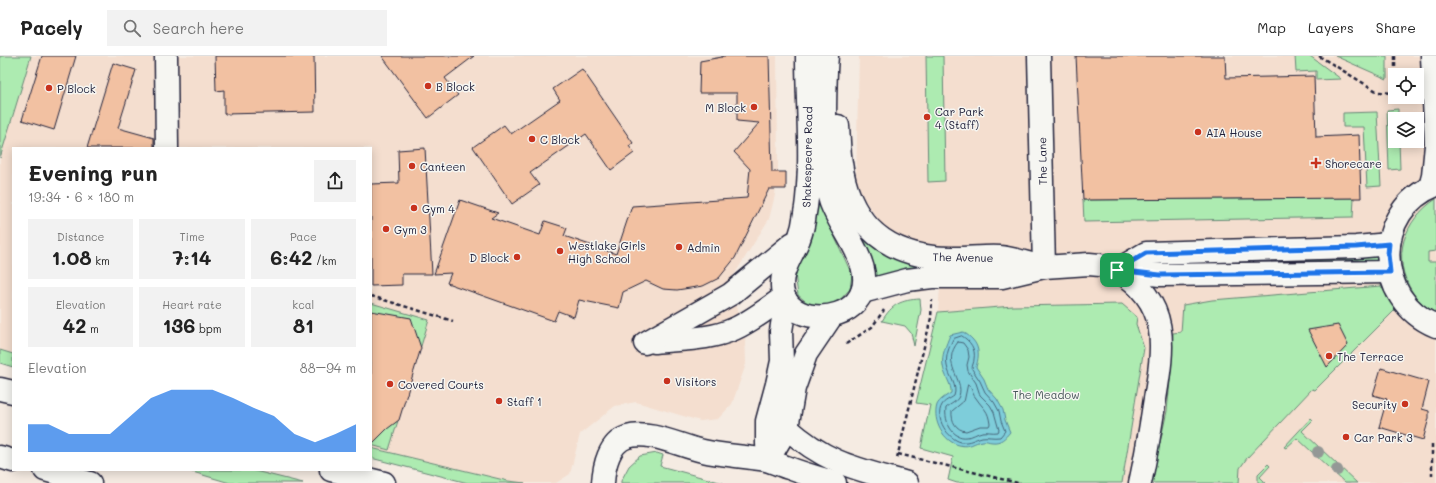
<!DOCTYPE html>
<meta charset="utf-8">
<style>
:root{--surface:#fff;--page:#f2f2f2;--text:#222;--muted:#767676;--line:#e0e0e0;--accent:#1a73e8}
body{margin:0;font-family:Mali,sans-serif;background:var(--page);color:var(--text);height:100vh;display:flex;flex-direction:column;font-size:15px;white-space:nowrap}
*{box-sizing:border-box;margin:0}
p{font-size:13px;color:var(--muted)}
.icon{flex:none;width:22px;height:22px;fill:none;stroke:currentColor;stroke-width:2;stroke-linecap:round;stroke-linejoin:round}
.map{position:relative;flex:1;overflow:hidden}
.details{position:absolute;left:12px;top:91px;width:360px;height:324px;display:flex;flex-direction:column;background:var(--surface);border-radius:0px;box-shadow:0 2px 10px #0003}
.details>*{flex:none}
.fabs{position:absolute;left:1388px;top:12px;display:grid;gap:8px}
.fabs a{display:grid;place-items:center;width:36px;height:36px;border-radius:0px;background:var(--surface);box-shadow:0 2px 10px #0003;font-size:20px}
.pin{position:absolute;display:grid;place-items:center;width:34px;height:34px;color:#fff;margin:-17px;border-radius:8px;box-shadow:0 2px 6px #0006}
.round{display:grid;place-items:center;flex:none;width:42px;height:42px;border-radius:0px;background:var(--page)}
.summary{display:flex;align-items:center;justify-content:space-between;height:68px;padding:0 16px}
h1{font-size:22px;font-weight:700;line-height:30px}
.figures{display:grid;grid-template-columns:repeat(3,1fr);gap:6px;height:68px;padding:4px 16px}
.figures div{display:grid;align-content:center;border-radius:0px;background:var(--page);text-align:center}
.figures b{font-size:20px;font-weight:700}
.figures small{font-size:11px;font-weight:400}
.figures p{font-size:11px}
.chart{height:112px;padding:8px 16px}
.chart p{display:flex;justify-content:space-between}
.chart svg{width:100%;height:72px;margin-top:4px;fill:var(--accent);opacity:.7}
header{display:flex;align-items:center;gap:24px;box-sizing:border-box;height:56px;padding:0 20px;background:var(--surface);border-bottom:1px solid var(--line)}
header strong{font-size:19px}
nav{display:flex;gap:22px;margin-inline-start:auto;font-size:14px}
.search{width:280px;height:36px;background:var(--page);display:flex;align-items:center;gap:10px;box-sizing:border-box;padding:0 14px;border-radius:0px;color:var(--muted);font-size:15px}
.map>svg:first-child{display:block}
</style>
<header>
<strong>Pacely</strong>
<div class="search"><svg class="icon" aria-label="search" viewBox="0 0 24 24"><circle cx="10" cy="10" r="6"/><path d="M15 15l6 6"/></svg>Search here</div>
<nav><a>Map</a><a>Layers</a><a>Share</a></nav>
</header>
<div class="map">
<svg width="1436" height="427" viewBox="0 0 1436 427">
<rect width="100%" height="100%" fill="#f5ebe2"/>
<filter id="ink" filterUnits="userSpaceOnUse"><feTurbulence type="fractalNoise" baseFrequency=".025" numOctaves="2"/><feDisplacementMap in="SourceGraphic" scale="8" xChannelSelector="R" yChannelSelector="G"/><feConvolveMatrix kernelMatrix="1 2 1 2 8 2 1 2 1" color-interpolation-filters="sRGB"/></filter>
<g filter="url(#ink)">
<g fill="#f4decf" fill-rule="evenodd">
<path d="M0,0h777l1,113 -3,26 -6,24 -40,64 16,48 1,33 -14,40 -14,15 -18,2 -64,-19 -21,4 -35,28 -10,40 -14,9h-31l-17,-2 -137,-33v-300h-358v206l-13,-4z"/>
<path d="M859,0h577v427h-314l22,-135 -8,-24 -14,-20 -109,2 -75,6 2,-24 -22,4v-43l-22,-11 -17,-17 -15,-22 -8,-20zM1395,19h22v22h-22zM1395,63h22v22h-22z"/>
</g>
<g fill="#adebb1" stroke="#688676">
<path d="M0,0h31l-31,102z"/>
<path d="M926,0h17l2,125 -17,1z"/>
<path d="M1295,0h15l31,23 -25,1v-9l-20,1z"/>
<path d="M1335,0h52v23z"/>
<path d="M1398,53v10h-3v22h4l1,28 -11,1 -2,-60z"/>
<path d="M1377,56l4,74 -14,1 -3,-60h-21v-14z"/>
<path d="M817,142l35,77 -2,14 -11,12 -11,6h-16l-14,-12 -3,-21 15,-36z"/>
<path d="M1354,142l-1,19 -269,5 -1,-22z"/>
<path d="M1436,143v52l-8,1v10h8v51c-9,-5 -17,-11 -23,-20 -23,-35 -9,-73 23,-94z"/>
<path d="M867,182l52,25v9l-44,8 -13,-37z"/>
<path d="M1376,199l3,3 -2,4 -212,2 -3,-2z"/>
<path d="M1381,230l15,23 -81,81 -3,-1 -65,69 -7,10 -1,15h-88l16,-72 4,-39 2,-39 8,-1 2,-27 29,-5z"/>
<path d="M920,243l1,11 -7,36 -3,-13 -6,-7 -23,-5c10,-17 19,-21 38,-22z"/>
<path d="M371,247l58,17 -40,130 -18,-5z"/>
<path d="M1122,248l15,13 -1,7 8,24 -22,135h-165l-9,-3 5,-23 -32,-9 9,-43 -14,-2 22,-91 75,-6z"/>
<path d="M0,294l13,4v13l-13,-4z"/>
<path d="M1311,362l2,2 -11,11 55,52h-12l-48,-45 -11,10 -2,-1z"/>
<path d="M371,392l137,33 17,2h-57l-97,-25z"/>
<path d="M657,397l6,2 -3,11 63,17h-102v-2l8,-15 11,-10z"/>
<path d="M1268,408l2,2 -10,11 6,6h-8v-9z"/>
<path d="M186,414h65l52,13h-73z"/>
</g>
<path fill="#7ecdda" stroke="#59899a" d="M963,276c15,9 18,19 13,35l8,12 4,10 9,10 6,11 2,10 5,12c-5,6 -9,11 -18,10 -3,0 -6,-2 -9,-1 -10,1 -12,7 -24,4 -15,-3 -27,-24 -22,-40 2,-5 9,-9 14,-12 1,-9 -7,-17 -8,-27 -2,-10 3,-21 7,-31z"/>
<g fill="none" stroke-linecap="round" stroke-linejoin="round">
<g stroke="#47667b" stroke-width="1">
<path d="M962,280c8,5 14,13 12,23 0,4 -2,6 -2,10l8,12 5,11 9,10 5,9 2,10 4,10 -5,6c-7,1 -13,-1 -18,0 -8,2 -12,6 -21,5 -13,-3 -27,-24 -19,-37 2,-4 8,-6 12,-9 4,-11 -5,-19 -7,-30 -2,-9 2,-19 6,-27z"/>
<path d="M958,286l5,1 5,7 1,7 -2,8 1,6 8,12 4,12 10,10 4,7 5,18 -1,2c-6,1 -11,-1 -16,0 -5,1 -10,5 -15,5 -15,2 -23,-16 -21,-29 4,-4 11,-6 13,-12 6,-17 -19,-32 -1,-54z"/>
<path d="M968,329l2,1c2,4 3,9 6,12 8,12 12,11 14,26l-1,2h-9l-14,5c-10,-1 -15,-10 -14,-20l12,-10z"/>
</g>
</g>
<g fill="#f2c1a2" stroke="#22223b">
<path d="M42,0h34l-22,74 -32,-10z"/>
<path d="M215,0h99l1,56 -91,2v-24l-8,1z"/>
<path d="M382,0h92l-29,22 13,17 -30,23z"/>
<path d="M722,0h47l3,116h14v17h-17l-34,69 -16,20 -16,8 -26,4 -14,-1 -17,-8 -23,11 -4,16 -40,-8 -5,17 -16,-6 -4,10 -107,-38 4,-10 -17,1 26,-74 38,13 -7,5 49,17 5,-14 22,7 -3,8 52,18 16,-48 115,-8 3,-29 -16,-17 25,-29 -22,-2v-28h-38l1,-32 22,-4z"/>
<path d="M1076,0h149l1,22 88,-2 2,61 43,-2 2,63 -278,2z"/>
<path d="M113,7l23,7 -18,58 36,10v10h-67z"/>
<path d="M582,13l51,74 -4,3 5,7 -23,17 -25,-36 -56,39 9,12 -27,19 -39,-57 31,-22 7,9 49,-34 -7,-11z"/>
<path d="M425,92l7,126h-30v11l-31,1v-102l28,-1 -1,-33z"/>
<path d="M371,255l40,7 10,30 -22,72 -12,9 -16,16z"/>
<path d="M1338,269l10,20 -21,22 -19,-37z"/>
<path d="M1381,312l48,14 -7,27 7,2v7l-6,22 -44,-13 8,-28 -14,-4z"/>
</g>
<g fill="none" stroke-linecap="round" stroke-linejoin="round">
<g stroke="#22223b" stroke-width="25">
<g id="minor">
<path d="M166,0l1,92"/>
<path d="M807,0c0,37 3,75 2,112 -1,15 -1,30 -4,45 -1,9 -3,18 -6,26 -7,17 -21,35 -16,54 7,29 55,30 73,9 26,-31 -17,-72 -26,-102 -8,-23 -5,-50 -5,-74 0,-24 0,-47 2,-70"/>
<path d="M1039,0l5,211"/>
<path d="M1432,0l4,88"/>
<path d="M838,70c1,12 1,25 3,37 7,53 37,88 92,94 22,3 45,-1 67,0 13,1 26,6 39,9"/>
<path d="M1436,129c-64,25 -63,115 0,141"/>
<path d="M1430,131l3,-11 3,-31"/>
<path d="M1117,214l29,-17 210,-6 33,-3"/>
<path d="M1117,214c56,33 46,80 37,135 -4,26 -8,52 -14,78"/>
<path d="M862,236l45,-12 25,-3h70l42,-10 45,-3 11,1 17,5 43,5 230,-3"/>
<path d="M654,286c26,-3 56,-2 80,-13 18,-8 34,-21 50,-32"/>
<path d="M645,287l86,-49 62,-51"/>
<path d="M0,333l13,3"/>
<path d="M787,372c40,36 71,41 120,55"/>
<path d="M768,404l-1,-17v-22l10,-37 5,-23 -1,-30 5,-31"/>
<path d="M768,404l19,-32 7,-40 12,-34 25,-37"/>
<path d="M331,414l53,13"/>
<path d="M603,427c1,-17 6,-40 24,-46 23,-7 53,9 76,14 21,5 43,5 63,9 8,2 16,6 23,8 15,6 31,10 46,15"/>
</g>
</g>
<g stroke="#22223b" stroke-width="25">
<g id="highway">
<path d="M0,401l13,4"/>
<path d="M45,414l45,13"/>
</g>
</g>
<g stroke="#22223b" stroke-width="2.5" stroke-dasharray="4 3" stroke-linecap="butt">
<path d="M1319,0l59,36 17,1"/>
<path d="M1395,0v19"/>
<path d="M371,240l82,25"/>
<path d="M846,288l26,-17 12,-17"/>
<path d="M1432,388v34"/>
<path d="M898,398l120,29"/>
<path d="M897,402l34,-140 1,-18"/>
</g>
<use href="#minor" stroke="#f6f6f2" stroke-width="22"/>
<use href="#highway" stroke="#f6f6f2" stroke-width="22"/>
</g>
<g fill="#949896">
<circle cx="1318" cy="396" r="6"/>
<circle cx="1337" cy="414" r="6"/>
</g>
</g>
<g fill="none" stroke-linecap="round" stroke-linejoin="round" filter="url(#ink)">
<g stroke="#fff" stroke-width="8">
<path id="route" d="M1389,188l-1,10 2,18 -230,3 -43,-5 29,-17 210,-6z"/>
</g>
<use href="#route" stroke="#1a73e8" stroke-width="5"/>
</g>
<g fill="#c8321e" stroke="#f6f6f2" stroke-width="1.5">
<circle cx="428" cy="30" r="4"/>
<circle cx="49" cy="32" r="4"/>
<circle cx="754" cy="51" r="4"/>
<circle cx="927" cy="61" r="4"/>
<circle cx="1198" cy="76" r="4"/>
<circle cx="532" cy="83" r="4"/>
<path d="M1314 101h4v4h4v4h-4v4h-4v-4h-4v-4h4z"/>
<circle cx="412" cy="110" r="4"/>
<circle cx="414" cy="152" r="4"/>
<circle cx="386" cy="173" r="4"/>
<circle cx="679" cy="191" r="4"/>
<circle cx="560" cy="195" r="4"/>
<circle cx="517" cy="201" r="4"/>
<circle cx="1329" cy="300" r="4"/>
<circle cx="667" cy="325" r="4"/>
<circle cx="390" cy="328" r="4"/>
<circle cx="499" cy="345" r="4"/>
<circle cx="1405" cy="348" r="4"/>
<circle cx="1346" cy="381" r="4"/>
</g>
<g text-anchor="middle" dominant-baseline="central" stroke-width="3" stroke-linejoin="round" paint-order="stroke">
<g font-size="11" fill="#22223b" stroke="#f6f6f2" text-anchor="start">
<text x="436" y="30">B Block</text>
<text x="57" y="32">P Block</text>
<text x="746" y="51" text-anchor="end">M Block</text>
<text x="935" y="55">Car Park<tspan x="935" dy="13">4 (Staff)</tspan></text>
<text x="1206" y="76">AIA House</text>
<text x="540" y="83">C Block</text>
<text x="1325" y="107">Shorecare</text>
<text x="420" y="110">Canteen</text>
<text x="422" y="152">Gym 4</text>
<text x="394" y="173">Gym 3</text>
<text x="568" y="189">Westlake Girls<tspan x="568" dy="13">High School</tspan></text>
<text x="687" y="191">Admin</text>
<text x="509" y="201" text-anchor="end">D Block</text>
<text x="1337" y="300">The Terrace</text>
<text x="675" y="325">Visitors</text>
<text x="398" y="328">Covered Courts</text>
<text x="507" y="345">Staff 1</text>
<text x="1397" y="348" text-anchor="end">Security</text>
<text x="1354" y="381">Car Park 3</text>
</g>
<g font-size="11" fill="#22223b" stroke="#f6f6f2">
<text transform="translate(807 101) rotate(-89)">Shakespeare Road</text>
<text transform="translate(1042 105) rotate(-91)">The Lane</text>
<text transform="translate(963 201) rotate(1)">The Avenue</text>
</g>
<g font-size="11" fill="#455458" stroke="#f6f6f2">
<text x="1046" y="338">The Meadow</text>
</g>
</g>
</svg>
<div class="fabs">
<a><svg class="icon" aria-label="locate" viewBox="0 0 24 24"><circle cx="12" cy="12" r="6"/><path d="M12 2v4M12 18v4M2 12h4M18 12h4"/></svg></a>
<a><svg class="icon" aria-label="layers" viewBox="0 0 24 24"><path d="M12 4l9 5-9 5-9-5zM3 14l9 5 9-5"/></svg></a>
</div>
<div class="pin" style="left:1117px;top:214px;background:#1e9e55"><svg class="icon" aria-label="arrive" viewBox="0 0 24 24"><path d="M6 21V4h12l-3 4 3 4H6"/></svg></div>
<section class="details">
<div class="summary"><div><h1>Evening run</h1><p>19:34 · 6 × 180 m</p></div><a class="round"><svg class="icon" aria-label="share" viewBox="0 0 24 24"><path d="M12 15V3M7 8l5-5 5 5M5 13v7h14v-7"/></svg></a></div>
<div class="figures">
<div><p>Distance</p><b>1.08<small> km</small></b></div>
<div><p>Time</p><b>7:14</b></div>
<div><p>Pace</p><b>6:42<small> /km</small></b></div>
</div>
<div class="figures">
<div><p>Elevation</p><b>42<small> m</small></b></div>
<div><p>Heart rate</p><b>136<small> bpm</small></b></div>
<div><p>kcal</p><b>81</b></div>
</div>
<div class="chart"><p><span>Elevation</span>88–94 m</p>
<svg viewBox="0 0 160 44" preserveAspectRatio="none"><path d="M0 44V27L10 27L20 33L30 33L40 33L50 22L60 11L70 6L80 6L90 6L100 11L110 17L120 22L130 33L140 38L150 33L160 27V44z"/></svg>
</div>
</section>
</div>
